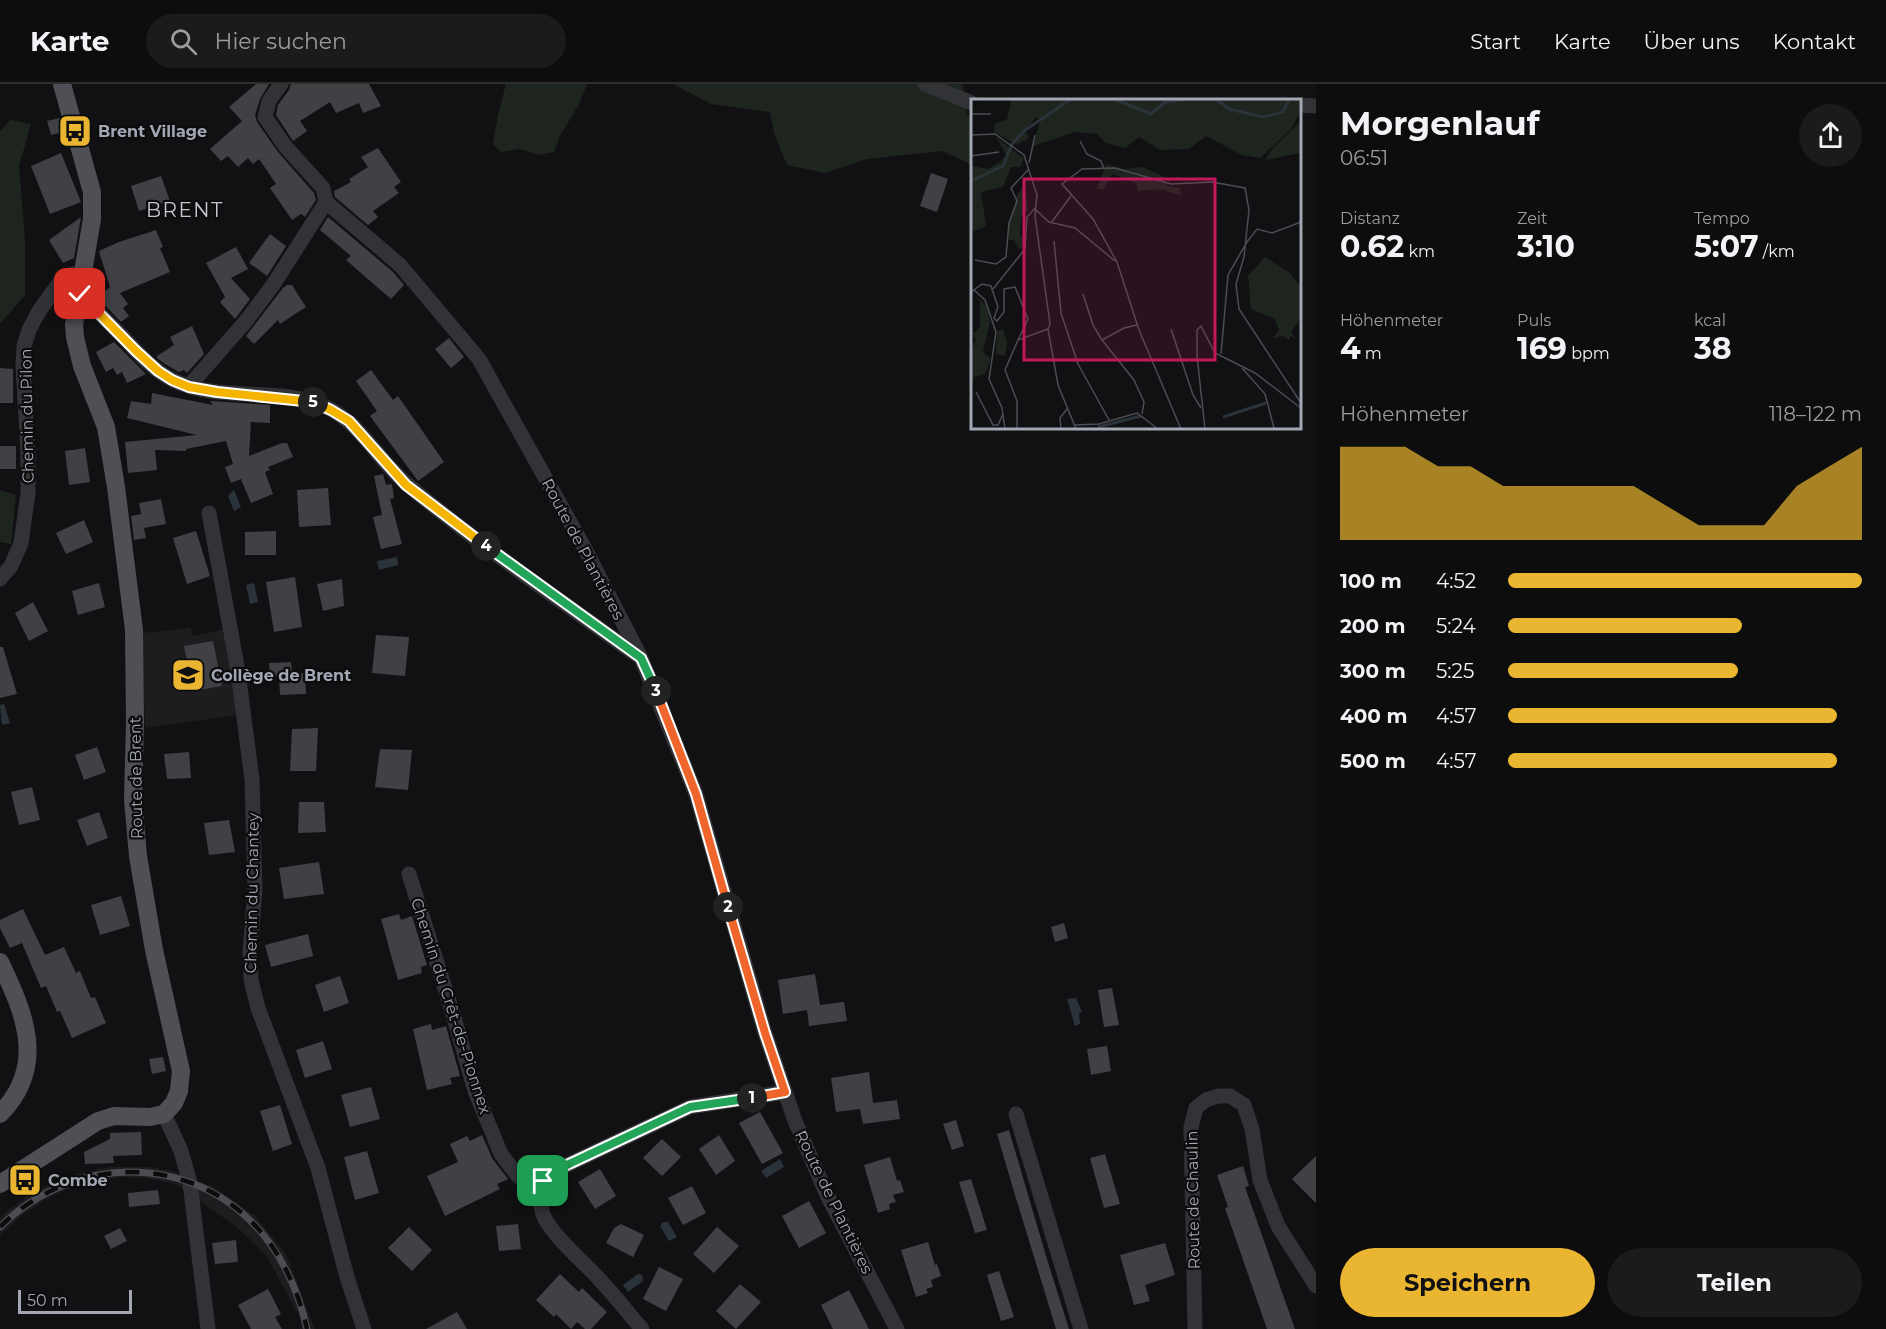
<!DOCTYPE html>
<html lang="de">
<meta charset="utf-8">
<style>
:root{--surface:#0d0d0e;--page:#1b1b1c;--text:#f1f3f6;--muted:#9a9c9e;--line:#2d2d2e;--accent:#eab531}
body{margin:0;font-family:Montserrat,sans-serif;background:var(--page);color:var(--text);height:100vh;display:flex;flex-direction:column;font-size:22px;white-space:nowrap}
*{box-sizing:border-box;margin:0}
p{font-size:20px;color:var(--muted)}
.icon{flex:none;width:33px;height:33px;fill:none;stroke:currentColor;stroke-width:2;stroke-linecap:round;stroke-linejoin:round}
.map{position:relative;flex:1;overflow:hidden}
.side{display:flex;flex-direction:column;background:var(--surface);width:570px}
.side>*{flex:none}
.scale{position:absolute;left:18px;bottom:15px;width:114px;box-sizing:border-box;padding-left:6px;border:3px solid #a3a7b3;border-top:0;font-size:16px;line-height:21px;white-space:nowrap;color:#a3a7b3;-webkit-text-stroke:4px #0c0c0d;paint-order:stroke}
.pin{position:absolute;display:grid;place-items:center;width:51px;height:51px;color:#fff;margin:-26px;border-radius:12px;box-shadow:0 3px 9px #0006}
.km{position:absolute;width:30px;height:30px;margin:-15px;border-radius:50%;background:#222;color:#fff;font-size:16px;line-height:30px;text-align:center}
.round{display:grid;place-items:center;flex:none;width:63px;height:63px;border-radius:32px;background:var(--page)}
.head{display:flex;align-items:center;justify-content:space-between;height:102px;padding:0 24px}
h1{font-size:33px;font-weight:700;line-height:45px}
.metrics{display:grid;grid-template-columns:repeat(3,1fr);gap:9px;height:102px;padding:6px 24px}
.metrics div{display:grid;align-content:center}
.metrics b{font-size:30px;font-weight:700}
.metrics small{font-size:16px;font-weight:400}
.metrics p{font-size:16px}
.chart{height:168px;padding:12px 24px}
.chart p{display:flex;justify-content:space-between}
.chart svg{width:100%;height:108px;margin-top:6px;fill:var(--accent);opacity:.7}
.button{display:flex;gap:12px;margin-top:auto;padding:12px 24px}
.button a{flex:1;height:69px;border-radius:36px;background:var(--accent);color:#111;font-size:24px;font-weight:700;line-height:69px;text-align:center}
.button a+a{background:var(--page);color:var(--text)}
ul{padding:0 24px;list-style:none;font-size:20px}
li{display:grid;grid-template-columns:96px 72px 1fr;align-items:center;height:45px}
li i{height:15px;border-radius:8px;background:var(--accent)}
header{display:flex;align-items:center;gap:36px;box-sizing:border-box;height:84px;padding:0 30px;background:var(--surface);border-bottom:2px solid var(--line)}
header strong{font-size:28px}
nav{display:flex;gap:33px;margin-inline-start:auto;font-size:21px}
.search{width:420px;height:54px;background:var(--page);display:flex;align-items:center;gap:15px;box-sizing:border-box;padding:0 21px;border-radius:33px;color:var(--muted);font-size:22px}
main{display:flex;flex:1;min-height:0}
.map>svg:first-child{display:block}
</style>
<header>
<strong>Karte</strong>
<div class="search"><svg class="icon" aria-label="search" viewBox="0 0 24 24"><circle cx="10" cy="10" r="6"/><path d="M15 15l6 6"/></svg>Hier suchen</div>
<nav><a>Start</a><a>Karte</a><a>Über uns</a><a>Kontakt</a></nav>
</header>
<main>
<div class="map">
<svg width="1316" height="1245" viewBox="0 0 1316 1245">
<rect width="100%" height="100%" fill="#111113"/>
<g fill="#1d1d1f">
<path d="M191,544l1,8 34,-7 12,86 -93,13 -3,-95z"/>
<path d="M109,1083h39l25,4 41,16 41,29 31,38 29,75h-14l-1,-11 -34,-63 -28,-27 -62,-44 -30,-6 -23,-1 -35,5 -28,10 -15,8 -23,15 -22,21v-19l28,-22 40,-19z"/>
</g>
<g fill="#1e251f">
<path d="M506,0h81l-8,20 -19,32 -6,16 -15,3 -19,-6 -19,3 -8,-8 5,-29z"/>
<path d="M673,0h290l4,30 5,5v46l-30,-14 -75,8 -42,14 -38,-8 -13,-32 -4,-21 -59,-8z"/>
<path d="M10,36l21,4 -12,42 6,74v55l-25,29v-192z"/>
<path d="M0,406l16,5 -5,49 -11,-2z"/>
</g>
<g fill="#2b333a">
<path d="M234,406l7,17 -7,4 -6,-15z"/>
<path d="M397,473l1,8 -19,5 -2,-9z"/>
<path d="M254,499l4,19 -8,2 -4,-19z"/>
<path d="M4,620l6,19 -8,2 -2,-20z"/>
<path d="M1076,914l6,14 -3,1 1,11 -5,2 -8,-27z"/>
<path d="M780,1075l4,8 -18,11 -5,-7z"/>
<path d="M663,1138h5l9,15 -8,4 -9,-15z"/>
<path d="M638,1190l4,1 1,6 -15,11 -5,-7z"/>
</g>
<g fill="#404145">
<path d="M256,0h13l-9,15 -5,16 2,7 21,30 36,41 2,7 -11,17 -4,-3 -9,6 -22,-32 6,-4 -17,-25 -6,5 -5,-6 -10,9 -10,-11 -7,5 -11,-12 32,-28 -13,-14z"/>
<path d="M291,0h78l12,22 -18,7 -4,-10 -23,10 -6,-11 -30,19 7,10 -14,10 -17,-26 2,-10 11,-15z"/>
<path d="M60,34l4,14 -13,3 -4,-14z"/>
<path d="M378,64l23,34 -7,5 5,6 -26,18 5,6 -10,8 -33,-28 -1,-6 17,-9 -2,-3 19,-12 -7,-10z"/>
<path d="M61,69l20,49 -31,12 -19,-48z"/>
<path d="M931,89l17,6 -11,33 -17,-6z"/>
<path d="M161,92l9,25 -31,10 -8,-25z"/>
<path d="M81,133l-7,41 -11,5 -14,-23z"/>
<path d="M328,133l65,55 11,13 -13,14 -45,-39 5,-4 -31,-26z"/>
<path d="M156,146l7,17 -3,1 10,24 -50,21 8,11 -5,4 6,8 -8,6 -24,-25 13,-10 -11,-36 20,-9z"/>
<path d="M270,150l16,12 -19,30 -18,-13z"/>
<path d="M236,163l12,22 -17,9 19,21 -15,20 -15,-17 5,-5 -19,-34z"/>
<path d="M287,201h5l14,22 -26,17 -2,-4 -24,24 -8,-8 37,-48z"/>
<path d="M192,242l12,28 -17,19 -3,-3 -5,2 -14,-8 -8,-6v-2l17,-11 -4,-8z"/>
<path d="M449,254l15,19 -13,11 -16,-19z"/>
<path d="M114,258l32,32 -19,9 -5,-11 -5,3 -4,-7 -7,4 -10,-20z"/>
<path d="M0,284l13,1v34h-13z"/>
<path d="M371,286l22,30 5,-4 46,66 -26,19 -48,-65 7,-5 -21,-30z"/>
<path d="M152,309l61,12 -3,-4 60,4v18l-19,-1 -2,34 33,-13h5l6,14 -25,10 2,3 -5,2 8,22 -22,9 -10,-24 -10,4 -6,-16 8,-3 -7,-23 -40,8v2l-31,-1 2,20 -29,3 -3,-31 72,-7 -70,-17 4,-17 20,3z"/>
<rect x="0" y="362" width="16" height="23"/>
<path d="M85,364l5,34 -21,3 -4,-34z"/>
<path d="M383,390l3,11 6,-1 2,14 -4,1 12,45 -21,5 -8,-32 9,-2 -8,-39z"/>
<path d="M328,404l3,37 -32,2 -2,-37z"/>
<path d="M161,415l5,25 -22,4 2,10 -12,2 -3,-24 10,-2 -2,-11z"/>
<path d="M84,436l9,22 -27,12 -10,-21z"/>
<path d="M196,447l14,45 -23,8 -14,-46z"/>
<path d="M276,447v24h-31v-23z"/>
<path d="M295,493l7,50 -28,5 -8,-50z"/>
<path d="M342,495l2,27 -21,5 -6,-27z"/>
<path d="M99,499l6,24 -27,8 -6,-24z"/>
<path d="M33,518l15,29 -19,10 -14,-28z"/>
<path d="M376,551l33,2 -4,39 -33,-3z"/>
<path d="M213,557l9,45 -29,5 -9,-45z"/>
<path d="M0,563h3l14,47 -17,4z"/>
<path d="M291,578l1,12 13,-1 1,21 -26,1 -1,-19h-9l-1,-13z"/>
<path d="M318,644l-2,43h-26l2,-42z"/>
<path d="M97,663l9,25 -22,8 -9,-25z"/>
<path d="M380,665l32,1 -4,40 -33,-3z"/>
<path d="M189,668l2,26 -24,1 -3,-25z"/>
<path d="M32,703l8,33 -21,5 -8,-33z"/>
<path d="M299,718h25l2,30 -28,1z"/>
<path d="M99,728l9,26 -21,8 -10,-26z"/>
<path d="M229,736l6,32 -26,3 -5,-32z"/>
<path d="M319,778l5,32 -40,5 -5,-31z"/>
<path d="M121,812l9,30 -30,9 -9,-30z"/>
<path d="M23,825l22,46 19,-8 12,26 4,-2 11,27 4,-1 11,26 -34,15 -12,-27 -3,1 -11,-26 -5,2 -19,-45 -12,5 -10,-20v-8z"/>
<path d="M399,830l2,6 11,-4 15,49 -6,2 1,6 -24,7 -17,-61z"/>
<path d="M1064,839l4,15 -13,4 -4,-15z"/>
<path d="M308,850l5,22 -42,11 -6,-22z"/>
<path d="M815,890l5,31 24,-3 3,19 -38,5 -2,-16 -24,4 -5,-34z"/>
<path d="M340,892l9,27 -25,9 -9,-27z"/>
<path d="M1112,904l7,37 -15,2 -6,-37z"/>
<path d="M431,940l1,6 14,-4 14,50 -10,2 2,6 -25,6 -14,-61z"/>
<path d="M323,957l9,28 -27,9 -9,-28z"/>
<path d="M1107,962l4,25 -20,4 -4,-26z"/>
<path d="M163,973l3,14 -14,3 -3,-15z"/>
<path d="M869,988l4,31 24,-3 3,19 -37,5 -3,-15 -24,3 -5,-34z"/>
<path d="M371,1003l9,32 -30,8 -9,-32z"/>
<path d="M280,1021l12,39 -19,7 -13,-40z"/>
<path d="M760,1028l23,41 -21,11 -23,-41z"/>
<path d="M956,1036l8,26 -12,4 -9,-26z"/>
<path d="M1009,1046l37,126 23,73h-13l-44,-144 -15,-51z"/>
<path d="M141,1048l1,23 -29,1 1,7 -29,1 -1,-12 26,-13v-6z"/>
<path d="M482,1051l10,23 16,21 -11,5 3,5 -55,27 -18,-40 31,-14 -8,-18 17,-8 3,5z"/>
<path d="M719,1051l16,26 -19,14 -17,-26z"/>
<path d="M662,1055l19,18 -19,19 -19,-18z"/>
<path d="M367,1067l12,42 -24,7 -11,-43z"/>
<path d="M1105,1070l15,50 -16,4 -14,-50z"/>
<path d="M1316,1072v47l-24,-24z"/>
<path d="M890,1073l7,24 3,-1 4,12 -11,3 3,7 -7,2 1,5 -12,4 -14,-48z"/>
<path d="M1243,1082l6,20 -4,1 50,142h-28l-42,-121 3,-1 -11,-32z"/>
<path d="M600,1085l16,27 -21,13 -17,-27z"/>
<path d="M971,1095l16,51 -12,3 -16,-51z"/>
<path d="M692,1102l14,27 -23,12 -15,-27z"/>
<path d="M158,1106l2,14 -31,3 -1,-14z"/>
<path d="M809,1117l17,32 -27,15 -17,-32z"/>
<path d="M518,1140l3,25 -22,2 -3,-25z"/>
<path d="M621,1140l23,11 -11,22 -27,-14 8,-15z"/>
<path d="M409,1143l23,23 -20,21 -24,-23z"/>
<path d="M717,1143l22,19 -25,27 -21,-19z"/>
<path d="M120,1144l7,13 -16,8 -7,-13z"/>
<path d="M236,1156l2,22 -23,2 -3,-21z"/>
<path d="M928,1158l7,23 2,-1 4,12 -10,4 2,7 -7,2 2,4 -12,4 -15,-47z"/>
<path d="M1165,1159l10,32 -30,10 5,16 -16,4 -14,-50z"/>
<path d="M659,1183l24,12 -17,32 -23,-12z"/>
<path d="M999,1187l15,46 -13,4 -14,-46z"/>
<path d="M560,1190l19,18 3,-4 25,24 -16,17h-6l-8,-7 -6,7 -15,-15 -2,3 -18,-17z"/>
<path d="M740,1200l21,18 -25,27 -20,-18z"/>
<path d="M268,1205l13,25 -6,3 7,12h-31l-13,-24z"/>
<path d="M849,1206l20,39h-36l-12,-24z"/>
<path d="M457,1228l10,17h-41z"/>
</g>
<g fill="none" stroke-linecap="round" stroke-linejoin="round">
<g stroke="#323337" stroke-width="15">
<path d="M281,0l-12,17 -4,16 20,29 38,42 3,14 74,63 79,94 106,190 56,109 55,136 69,239 30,88 32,74 70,134"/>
<path d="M925,0l47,19"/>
<path d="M1300,21l16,1"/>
<path d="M80,210c15,15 30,30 45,45 14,15 29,32 48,41 47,24 112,4 159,30 33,19 48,53 77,76 73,61 152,115 229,170"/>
<path d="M189,302l57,-65 27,-36 53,-83"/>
<path d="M209,429l29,158 14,109 3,109 -5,64 1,27 7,28 60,160 29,109 17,52"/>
<path d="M0,495l11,-13 10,-23 7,-50v-39l-5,-89 1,-19 5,-16 10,-19 21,-29 13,-8 11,-1"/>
<path d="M409,790l44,140 22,77 26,63 17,22 21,17"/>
<path d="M164,1030l17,37 9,32 18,146"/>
<path d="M1016,1030l65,215"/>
<path d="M642,1245c-14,-16 -27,-33 -42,-49 -15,-17 -51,-47 -57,-66 -6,-18 -4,-29 9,-42l138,-65 95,-15"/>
<path d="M1195,1245l-4,-202 5,-19 10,-8 12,-4h12l14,9 8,24 8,51 18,46 38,60"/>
</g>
<g stroke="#4e5056" stroke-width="18">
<path d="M0,878c25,52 47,104 0,152"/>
<path d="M0,1100l98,-63 16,-5 36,1 14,-3 10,-11 5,-12 2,-20 -27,-121 -16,-94 -5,-56 2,-78 -1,-92 -18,-143 -10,-60 -24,-61 -7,-29 -1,-12 18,-106v-27l-30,-108"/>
</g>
<g stroke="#4b4d52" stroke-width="7">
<path id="rail" d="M0,1143c77,-76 202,-75 269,15 19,26 31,56 38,87"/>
</g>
<use href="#rail" stroke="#0c0c0d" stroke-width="4.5" stroke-dasharray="14" stroke-linecap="butt"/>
</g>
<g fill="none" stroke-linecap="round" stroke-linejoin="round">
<g stroke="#fff" stroke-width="12">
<path id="split-1" d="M543,1097l9,-9 138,-65 62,-9"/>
</g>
<g stroke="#fff" stroke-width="12">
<path id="split-2" d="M728,823l37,126 20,59 -33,6"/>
</g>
<g stroke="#fff" stroke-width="12">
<path id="split-3" d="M656,607l40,103 32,113"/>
</g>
<g stroke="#fff" stroke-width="12">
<path id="split-4" d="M486,462l155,112 15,33"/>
</g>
<g stroke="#fff" stroke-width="12">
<path id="split-5" d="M313,318l18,8 18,11 57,64 80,61"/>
</g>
<g stroke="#fff" stroke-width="12">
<path id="split-6" d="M80,210l56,57 22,20 14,9 17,7 28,5 96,10"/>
</g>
<use href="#split-1" stroke="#22a559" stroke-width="8"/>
<use href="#split-2" stroke="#f0652b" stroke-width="8"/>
<use href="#split-3" stroke="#f0652b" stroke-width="8"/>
<use href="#split-4" stroke="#22a559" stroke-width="8"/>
<use href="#split-5" stroke="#f5b400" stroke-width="8"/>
<use href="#split-6" stroke="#f5b400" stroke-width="8"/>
</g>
<defs>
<g id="bus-square" transform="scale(1.725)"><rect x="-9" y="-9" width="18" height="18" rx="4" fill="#eab531" stroke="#0c0c0d"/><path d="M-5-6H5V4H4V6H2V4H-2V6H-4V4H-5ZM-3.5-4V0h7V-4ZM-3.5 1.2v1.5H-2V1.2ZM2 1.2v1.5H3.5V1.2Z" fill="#111"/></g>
<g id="school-square" transform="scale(1.725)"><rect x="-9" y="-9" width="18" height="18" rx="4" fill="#eab531" stroke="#0c0c0d"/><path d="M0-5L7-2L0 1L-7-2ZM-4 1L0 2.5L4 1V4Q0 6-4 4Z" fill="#111"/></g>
</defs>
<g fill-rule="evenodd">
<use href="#bus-square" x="75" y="47"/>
<use href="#school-square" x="188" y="591"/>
<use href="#bus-square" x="25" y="1096"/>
</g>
<g text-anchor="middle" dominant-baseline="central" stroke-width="4.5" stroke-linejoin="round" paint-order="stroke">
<g font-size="16" font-weight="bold" fill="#a3a7b3" stroke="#0c0c0d" text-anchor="start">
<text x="98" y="47">Brent Village</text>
<text x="211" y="591">Collège de Brent</text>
<text x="48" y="1096">Combe</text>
</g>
<g font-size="16" fill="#a3a7b3" stroke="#0c0c0d">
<text transform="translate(27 332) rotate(-91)">Chemin du Pilon</text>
<text transform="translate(583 465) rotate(62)">Route de Plantières</text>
<text transform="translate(136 694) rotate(-91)">Route de Brent</text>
<text transform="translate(252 809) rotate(-89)">Chemin du Chantey</text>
<text transform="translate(451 922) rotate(72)">Chemin du Crêt-de-Pionnex</text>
<text transform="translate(1193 1116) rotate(-91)">Route de Chaulin</text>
<text transform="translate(834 1118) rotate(64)">Route de Plantières</text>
</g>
<g font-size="20" letter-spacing="1.5" fill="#c4c6cf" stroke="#0c0c0d">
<text x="185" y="126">BRENT</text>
</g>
</g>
<g transform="translate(971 15)">
<rect width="330" height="330" fill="#111113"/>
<path d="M40,0h290v11l-10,19 -31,29 -18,-3 -36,-19 -17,13 -29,1 -21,-13 -14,11 -19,-5 -9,-9 -22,-2 -42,14 7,-25 -4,-4 -10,14 3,7 -12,7 -23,-13 1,-9 12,-3zM330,22v32l-36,7 8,-12zM25,38l28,22 -4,8h-9l-8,20 -22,5 5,34 -11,5 -4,-2v-63l17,3 11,-6 7,-8zM135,65l17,5 19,-2 21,9 4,10 13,2 1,8 -20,-7 -23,2 -2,-8 -24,-9 -8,15h-7zM54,85l3,26 -7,8 -1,18 6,3v7l-7,3 -5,-9h-5v-15l8,-30zM294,158l25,16 11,14v31l-10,14 6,8 -6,-4 -2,4 -6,-4 -10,2 6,-8 -4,-11 -24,-10 -3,-33zM4,196l12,12 3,15 -7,30 8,7 -6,15 -11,3 -3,9v-35l5,-12 -5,-9 4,3 5,-7v-24zM32,230l4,14 -2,13 -9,-2 1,-23z" fill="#1e251f"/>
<path fill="none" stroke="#2b333a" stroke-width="3" d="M143,0l37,15 14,-12 23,-3M245,0l13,10 34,8 20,-5 6,-13M0,82l32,-15 9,-22 12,-13 47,-32M252,318l43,-14M127,328l43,-11"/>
<path fill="none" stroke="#4b4d53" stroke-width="1.5" d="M0,15h20M0,36l24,-1 29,21 13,40 -2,21 15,108 -2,5 -30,11M109,42l7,13 14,7 3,8M0,57l28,-4M58,64l6,-28M65,111l13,12 26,6 40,33M80,124l20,-27M83,142l7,72 17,51 31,56M4,161l21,4 10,-7 3,-34 8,-22 -6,-13 18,-19M22,190l32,-40 2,-32 9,-10M3,191l11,10 11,32 -7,47 13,29 3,21M0,193l11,-8 9,2 7,21 -4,11 3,3 7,-9v-23l11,-2 13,32 -10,21M112,195l10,31 9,15M166,226l-13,3 -22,12 32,40 10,22 -2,12M77,230l10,56 18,44M200,230l22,66 8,13M250,255l7,-79 19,-33 10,-13 15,4 29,-11M271,269l23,26 9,34M5,293l17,33h5l5,-11M103,326l25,-1 38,-11 21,16M46,330v-28l-12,-31 13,-30M90,330l-1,-11 7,-9M210,330l-42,-99 -22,-68 -24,-43 -31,-35 20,-15 33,-1 56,16 41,-2 33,6 4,22 -5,47 -8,27 3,25 62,94M234,330l-8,-73v-26l4,-4 14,27 40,20 46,35"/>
<path fill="#c2185b" fill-opacity="0.15" stroke="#c2185b" stroke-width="3" d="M53,80h191v181h-191z"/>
<rect width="330" height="330" fill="none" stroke="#a3a7b3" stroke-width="3"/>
</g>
</svg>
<div class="scale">50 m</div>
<div class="pin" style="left:543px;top:1097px;background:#1e9e55"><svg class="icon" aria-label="arrive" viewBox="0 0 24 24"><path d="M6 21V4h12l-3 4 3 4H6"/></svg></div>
<div class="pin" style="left:80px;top:210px;background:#d93025"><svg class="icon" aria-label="check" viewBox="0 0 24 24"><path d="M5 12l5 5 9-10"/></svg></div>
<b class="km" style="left:752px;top:1014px">1</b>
<b class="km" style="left:728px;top:823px">2</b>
<b class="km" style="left:656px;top:607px">3</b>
<b class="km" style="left:486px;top:462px">4</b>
<b class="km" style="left:313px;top:318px">5</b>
</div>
<section class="side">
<div class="head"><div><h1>Morgenlauf</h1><p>06:51</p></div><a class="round"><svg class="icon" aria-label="share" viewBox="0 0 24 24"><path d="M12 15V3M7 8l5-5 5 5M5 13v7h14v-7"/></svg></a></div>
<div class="metrics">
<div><p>Distanz</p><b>0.62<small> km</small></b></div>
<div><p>Zeit</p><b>3:10</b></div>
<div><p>Tempo</p><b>5:07<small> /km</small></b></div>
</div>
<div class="metrics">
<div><p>Höhenmeter</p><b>4<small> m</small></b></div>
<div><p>Puls</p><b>169<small> bpm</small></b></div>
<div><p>kcal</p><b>38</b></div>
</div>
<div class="chart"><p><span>Höhenmeter</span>118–122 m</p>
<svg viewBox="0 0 160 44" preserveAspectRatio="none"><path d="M0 44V6L10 6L20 6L30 14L40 14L50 22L60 22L70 22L80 22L90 22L100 30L110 38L120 38L130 38L140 22L150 14L160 6V44z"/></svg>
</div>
<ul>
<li><b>100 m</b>4:52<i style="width:100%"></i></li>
<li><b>200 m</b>5:24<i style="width:66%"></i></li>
<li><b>300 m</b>5:25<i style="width:65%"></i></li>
<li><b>400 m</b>4:57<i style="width:93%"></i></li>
<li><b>500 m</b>4:57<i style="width:93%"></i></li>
</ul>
<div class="button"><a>Speichern</a><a>Teilen</a></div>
</section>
</main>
